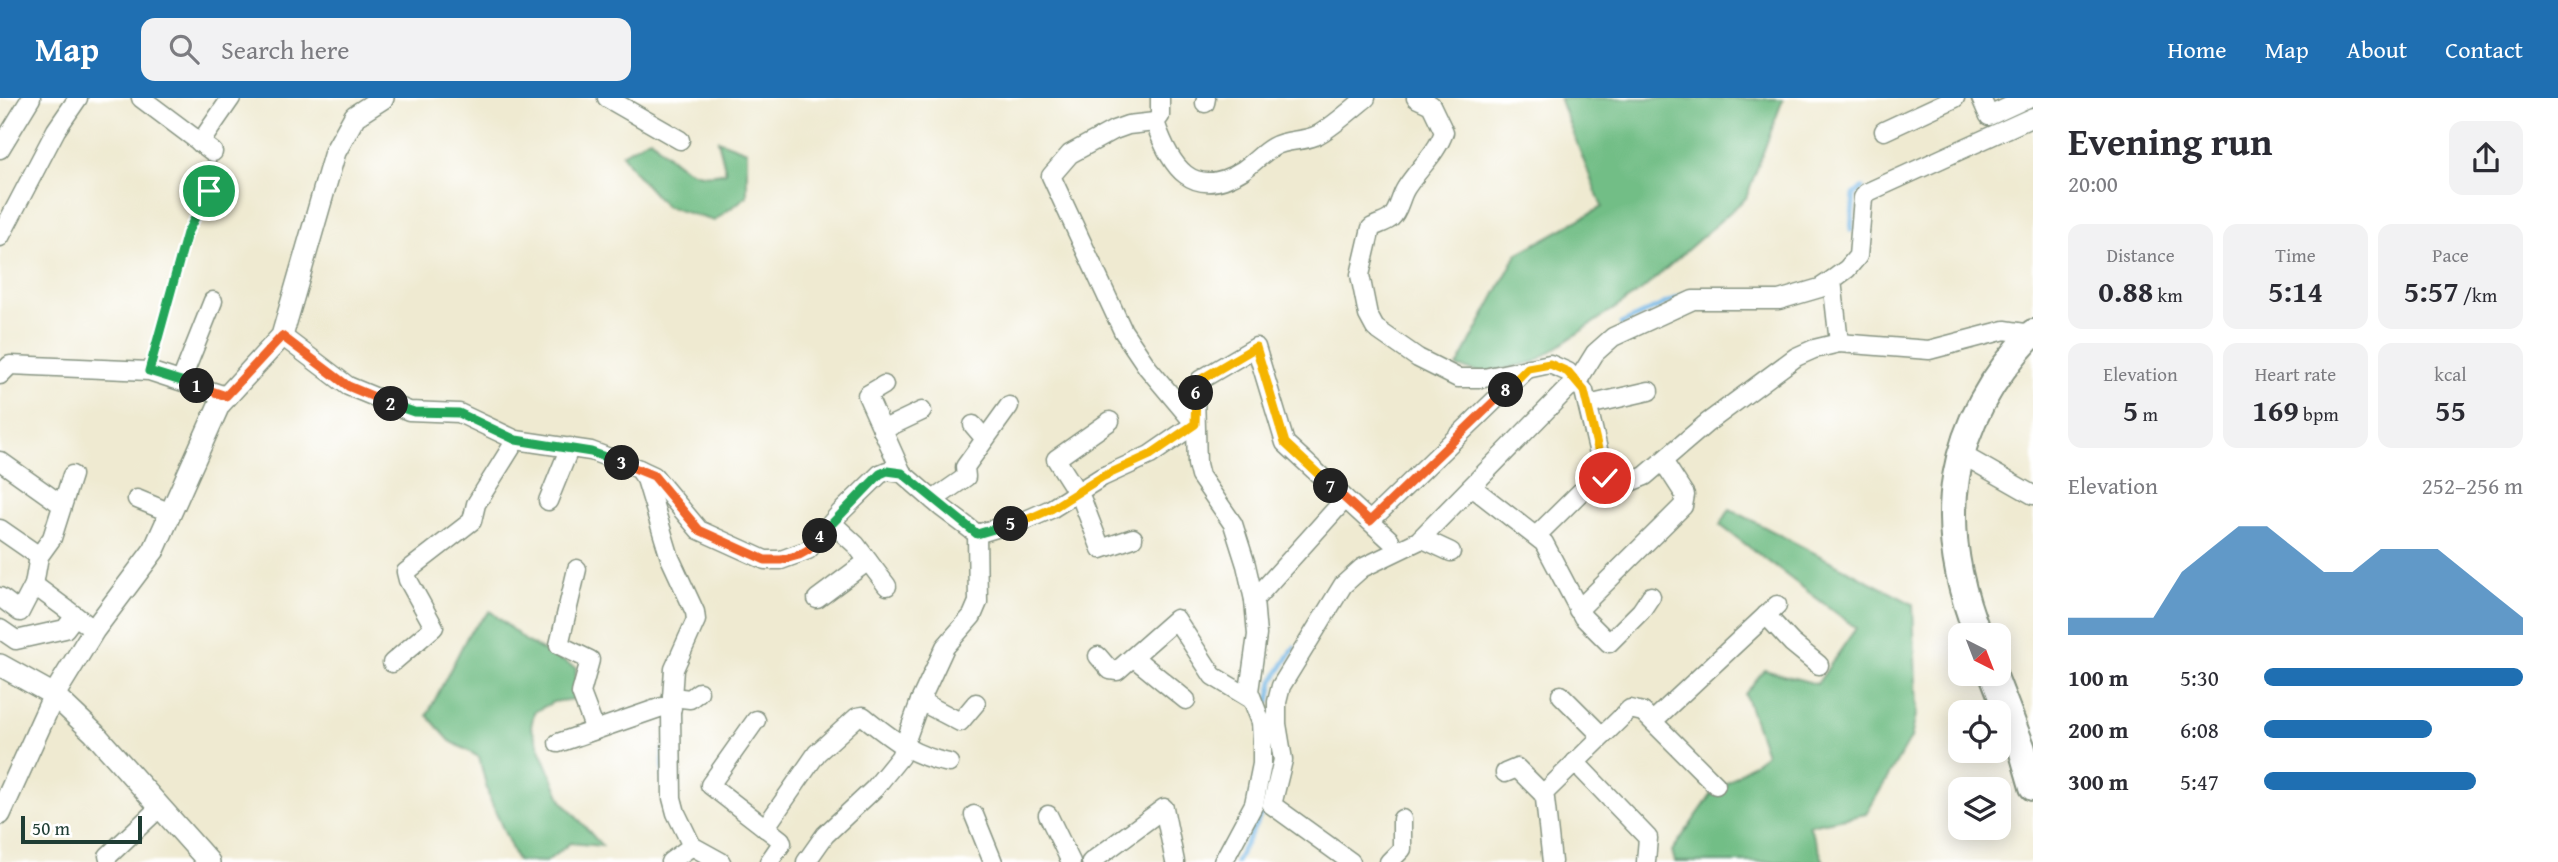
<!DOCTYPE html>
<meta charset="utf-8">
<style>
:root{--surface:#fff;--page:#f2f2f3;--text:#2b2b33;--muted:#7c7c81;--accent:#1f6fb2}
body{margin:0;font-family:"Gentium Book Plus",serif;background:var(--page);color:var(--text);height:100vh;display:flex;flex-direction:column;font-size:26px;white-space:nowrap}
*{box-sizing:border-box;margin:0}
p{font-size:23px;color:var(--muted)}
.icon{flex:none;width:38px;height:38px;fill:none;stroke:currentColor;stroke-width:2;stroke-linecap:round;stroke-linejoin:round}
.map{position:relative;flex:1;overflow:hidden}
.drawer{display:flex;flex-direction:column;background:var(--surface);width:525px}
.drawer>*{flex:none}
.needle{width:46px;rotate:138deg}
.tools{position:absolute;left:1948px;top:525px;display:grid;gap:14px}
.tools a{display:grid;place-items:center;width:63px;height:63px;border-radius:14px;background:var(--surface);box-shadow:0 4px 18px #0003;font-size:35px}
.scale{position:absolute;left:21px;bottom:18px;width:121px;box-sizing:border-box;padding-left:7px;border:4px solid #1f3d34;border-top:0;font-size:19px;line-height:24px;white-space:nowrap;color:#1f3d34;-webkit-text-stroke:5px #fff;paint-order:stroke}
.pin{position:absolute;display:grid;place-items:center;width:60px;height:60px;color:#fff;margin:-30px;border:4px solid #fff;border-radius:50%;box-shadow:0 2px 7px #0007}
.km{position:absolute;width:35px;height:35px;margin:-18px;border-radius:50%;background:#222;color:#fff;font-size:19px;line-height:35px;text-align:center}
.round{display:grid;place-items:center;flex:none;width:74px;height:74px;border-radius:14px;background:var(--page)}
.headline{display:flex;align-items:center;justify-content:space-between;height:119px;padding:0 35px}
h1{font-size:38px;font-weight:700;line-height:52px}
.metrics{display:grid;grid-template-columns:repeat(3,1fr);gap:10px;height:119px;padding:7px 35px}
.metrics div{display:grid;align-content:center;border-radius:14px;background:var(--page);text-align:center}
.metrics b{font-size:30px;font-weight:700}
.metrics small{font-size:19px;font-weight:400}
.metrics p{font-size:19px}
.chart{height:196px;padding:14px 35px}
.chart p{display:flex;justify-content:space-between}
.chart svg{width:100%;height:126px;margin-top:7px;fill:var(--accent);opacity:.7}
ul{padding:0 35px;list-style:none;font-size:23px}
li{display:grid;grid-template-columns:112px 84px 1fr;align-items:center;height:52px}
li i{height:18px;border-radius:9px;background:var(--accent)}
header{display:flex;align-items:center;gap:42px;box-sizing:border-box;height:98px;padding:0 35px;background:var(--accent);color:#fff}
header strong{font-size:33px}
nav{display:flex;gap:38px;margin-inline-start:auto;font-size:24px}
.search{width:490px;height:63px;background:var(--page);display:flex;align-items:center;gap:18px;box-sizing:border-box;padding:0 24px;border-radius:14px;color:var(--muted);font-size:26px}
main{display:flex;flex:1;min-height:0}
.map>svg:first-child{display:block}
</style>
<header>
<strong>Map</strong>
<div class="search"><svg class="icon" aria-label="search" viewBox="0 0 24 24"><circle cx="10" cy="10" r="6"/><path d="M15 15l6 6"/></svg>Search here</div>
<nav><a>Home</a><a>Map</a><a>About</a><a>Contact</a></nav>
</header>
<main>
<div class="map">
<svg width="2033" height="764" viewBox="0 0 2033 764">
<rect width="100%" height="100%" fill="#fff"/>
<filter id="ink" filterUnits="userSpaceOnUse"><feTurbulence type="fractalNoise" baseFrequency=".0143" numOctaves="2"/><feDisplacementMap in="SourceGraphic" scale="14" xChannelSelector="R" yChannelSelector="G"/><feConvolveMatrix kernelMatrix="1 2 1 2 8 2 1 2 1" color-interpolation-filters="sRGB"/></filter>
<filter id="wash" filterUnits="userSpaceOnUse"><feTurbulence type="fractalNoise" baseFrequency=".00686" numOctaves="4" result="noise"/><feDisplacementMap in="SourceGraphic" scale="28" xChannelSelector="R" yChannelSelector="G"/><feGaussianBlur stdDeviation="1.57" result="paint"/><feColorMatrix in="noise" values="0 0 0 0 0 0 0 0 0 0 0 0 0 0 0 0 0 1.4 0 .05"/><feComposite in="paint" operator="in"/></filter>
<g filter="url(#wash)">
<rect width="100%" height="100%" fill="#efead1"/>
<g fill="#72be86" stroke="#487e5d" stroke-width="2">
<path d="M1559,0l224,1 -37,99 -104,92 -107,72 -50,11 -28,-6 60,-113 85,-47z"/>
<path d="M650,40c23,23 41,44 76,34l-8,-32 29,11v45l-33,25 -49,-15 -30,-33 -13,-19z"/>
<path d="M1730,411l183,95 4,106 -6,28 -45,76 -57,11 15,37h-149l-3,-11 40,-57 54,-40 -21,-60 19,-24 53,14 39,-56 -136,-103z"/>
<path d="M490,513l37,31 49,26 -2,31 -21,3 -19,10 -3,15 31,74 40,45 -32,-3 -24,19 -29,-1 -28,-64 -10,-40 -29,-16 -23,-26 42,-82z"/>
</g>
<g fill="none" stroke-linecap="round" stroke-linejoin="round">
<g stroke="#6cb3e3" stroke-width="5">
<path d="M1851,132l3,-35 8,-7"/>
<path d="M1621,226l64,-30"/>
<path d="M1269,604l4,-21 21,-33"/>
<path d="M663,652l1,35"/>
<path d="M1236,764l26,-50"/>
</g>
</g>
</g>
<g filter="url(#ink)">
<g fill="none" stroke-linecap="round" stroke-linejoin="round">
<g stroke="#879482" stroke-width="21">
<g id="minor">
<path d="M141,0l72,54"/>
<path d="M607,0l73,42"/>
<path d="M1416,0l15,7 13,27c-7,21 -26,37 -38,56 -6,9 -7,23 -15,30 -6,5 -14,6 -20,10l-11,47 8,40 7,13 43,30 40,20h26l66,-14 18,8 16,19 19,79c3,9 6,14 15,17l27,-11 62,-53 89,-66 18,-8 25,-6 90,7 76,-20 26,4"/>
<path d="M1981,0l8,18 39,-18"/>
<path d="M1205,5l1,-5"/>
<path d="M1155,24c15,44 37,80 88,48 11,-7 19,-17 30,-23 13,-8 28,-5 42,-11 13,-5 38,-28 51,-38"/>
<path d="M1884,33l71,-33"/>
<path d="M200,45l31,-45"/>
<path d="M0,51l31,-51"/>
<path d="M0,139l56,-107 22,-32"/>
<path d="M1832,182l7,63"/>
<path d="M282,238l66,50 61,25 50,2 57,27 75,11 48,18 7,10 24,79 25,54 1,8 -22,49 -3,43 1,86 4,15 16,33 -22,16"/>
<path d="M0,277l10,-10 139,6 77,25"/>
<path d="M181,283l32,-80"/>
<path d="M884,287l-17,10 35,78"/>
<path d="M1588,307l61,-14"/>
<path d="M1110,323l-54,38 26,41 19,49 32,-11"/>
<path d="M973,327l12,14"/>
<path d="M882,332l40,-19"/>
<path d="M1961,356l72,41"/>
<path d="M0,363l62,44"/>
<path d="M639,371l15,7 45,54 66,30h16l27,-10 32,-37 40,-39 7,-3 15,2 39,34 36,27 33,-10 5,1 36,-16 51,-32 48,-22 45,-31 -47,-56 -25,-37 -72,-155 19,-22 44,-24 14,-5 27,-3 5,-6v-18"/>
<path d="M1472,389l72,56 39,74 26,26 32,-32 10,-15"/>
<path d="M137,401l34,14"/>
<path d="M933,402l33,-23 -1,-10 44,-61"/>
<path d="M548,403l22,-54"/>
<path d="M1370,423l158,-153"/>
<path d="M832,425l24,22 31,41"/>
<path d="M0,431l39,27"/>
<path d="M1536,438l67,-66"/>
<path d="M1421,440l30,14"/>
<path d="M577,471l-18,76 31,15 -9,33 14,37"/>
<path d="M34,487l51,38"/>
<path d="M0,499l20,15 14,-27 5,-29 13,-18 20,-63"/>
<path d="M817,501l51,-38"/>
<path d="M1254,502l91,-101"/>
<path d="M1578,512l105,-104 2,-11 -22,-34"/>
<path d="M1766,517l26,28 27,22"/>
<path d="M0,531l16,11 49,-11 10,-13"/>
<path d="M1098,558l12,14 7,1 59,-52 37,57 38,23"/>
<path d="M1133,559l53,43"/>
<path d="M392,565l42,-36 -26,-47 -2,-8 66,-51 4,-17 40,-64"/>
<path d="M1561,597l41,41"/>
<path d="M672,599l18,2 9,-7"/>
<path d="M920,603l40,21 16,-19"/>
<path d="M756,622l-46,65 71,55 1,3 -13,19"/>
<path d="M1653,623l124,-116"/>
<path d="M558,645l104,-36 10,1"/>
<path d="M1575,664l73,76 -2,24"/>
<path d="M1505,675l12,-5 26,26"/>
<path d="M974,717l19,47"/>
<path d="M1048,717l23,47"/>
<path d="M765,730l52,-75 40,-36 6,-1c29,23 49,40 86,47"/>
<path d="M692,748l29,16"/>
<path d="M108,758l51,-48"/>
<path d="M806,764l19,-27 49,-46 26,-32 20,-56 25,-54 27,-31 6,-14 -1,-68"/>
<path d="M1091,764l73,-54 11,54"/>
<path d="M1223,764l31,-58 8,-40v-24l-1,-18 -12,-31 8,-56 -3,-35 -8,-35 -13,-41 -33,-48 -3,-12 -2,-69 5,-15 56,-33 29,96 105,97"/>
<path d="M1351,764l-79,-57 11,-45 -6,-36v-22l4,-16 62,-101 19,-17 56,-27 149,-152 10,-7 18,-29 18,-16 80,-37h86l41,-12 12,-8 15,-11 11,-13 5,-58 3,-5 167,-76"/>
<path d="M1389,764l13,-13v-30"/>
<path d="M1552,764l-7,-63 -2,-5 87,-85 13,3 73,73"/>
</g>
</g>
<g stroke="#879482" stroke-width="24">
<g id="tertiary">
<path d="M0,567l54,30 40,38 115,129"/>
<path d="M0,716l54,-119 40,-65 60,-80 65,-145 63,-69 53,-184 20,-36 28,-18"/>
</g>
</g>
<g stroke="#879482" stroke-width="30">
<g id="primary">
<path d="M1978,537c-45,-114 -31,-212 55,-302"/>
<path d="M1993,576l29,75 11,38"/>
</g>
</g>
<path stroke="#879482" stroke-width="2.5" stroke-dasharray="2 5" stroke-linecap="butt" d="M153,258l34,-123 22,-42"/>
<use href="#minor" stroke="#fff" stroke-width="18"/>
<use href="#tertiary" stroke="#fff" stroke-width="21"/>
<use href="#primary" stroke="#fff" stroke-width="26"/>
</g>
</g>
<g fill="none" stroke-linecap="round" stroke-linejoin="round" filter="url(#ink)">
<g stroke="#fff" stroke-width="14">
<path id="split-1" d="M197,288l-48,-15 38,-138 22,-42"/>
</g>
<g stroke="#fff" stroke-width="14">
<path id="split-2" d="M197,288l29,10 56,-60 66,50 43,18"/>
</g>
<g stroke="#fff" stroke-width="14">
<path id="split-3" d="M391,306l23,8 45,1 57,27 75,12 31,11"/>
</g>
<g stroke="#fff" stroke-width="14">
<path id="split-4" d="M622,365l32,13 45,54 66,30h16l18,-5 9,-5 12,-14"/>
</g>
<g stroke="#fff" stroke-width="14">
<path id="split-5" d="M820,438l60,-62 7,-3 15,2 75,61 34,-10"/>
</g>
<g stroke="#fff" stroke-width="14">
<path id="split-6" d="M1011,426l4,1 36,-16 51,-32 48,-22 45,-31 1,-31"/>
</g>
<g stroke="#fff" stroke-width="14">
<path id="split-7" d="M1196,295l4,-13 56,-33 29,96 46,43"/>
</g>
<g stroke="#fff" stroke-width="14">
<path id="split-8" d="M1331,388l39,35 136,-131"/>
</g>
<g stroke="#fff" stroke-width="14">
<path id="split-9" d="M1506,292l22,-22 22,-4 18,8 16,19 21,87"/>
</g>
<use href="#split-1" stroke="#22a559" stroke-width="9"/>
<use href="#split-2" stroke="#f0652b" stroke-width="9"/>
<use href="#split-3" stroke="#22a559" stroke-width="9"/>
<use href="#split-4" stroke="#f0652b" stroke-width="9"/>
<use href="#split-5" stroke="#22a559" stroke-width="9"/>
<use href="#split-6" stroke="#f5b400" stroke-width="9"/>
<use href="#split-7" stroke="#f5b400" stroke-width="9"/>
<use href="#split-8" stroke="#f0652b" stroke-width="9"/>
<use href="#split-9" stroke="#f5b400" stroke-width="9"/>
</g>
</svg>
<div class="tools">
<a><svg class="needle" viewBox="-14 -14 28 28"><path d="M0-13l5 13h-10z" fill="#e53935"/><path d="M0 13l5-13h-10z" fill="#7c7c81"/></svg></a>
<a><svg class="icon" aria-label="locate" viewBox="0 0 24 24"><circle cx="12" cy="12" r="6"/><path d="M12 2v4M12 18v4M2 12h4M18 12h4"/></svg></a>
<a><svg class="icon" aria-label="layers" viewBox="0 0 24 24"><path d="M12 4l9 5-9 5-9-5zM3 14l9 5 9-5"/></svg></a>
</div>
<div class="scale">50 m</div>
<div class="pin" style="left:209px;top:93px;background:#1e9e55"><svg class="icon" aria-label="arrive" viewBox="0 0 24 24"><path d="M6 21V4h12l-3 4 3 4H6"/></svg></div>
<div class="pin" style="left:1605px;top:380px;background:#d93025"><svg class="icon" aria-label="check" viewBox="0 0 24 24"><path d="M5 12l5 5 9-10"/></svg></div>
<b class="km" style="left:197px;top:288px">1</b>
<b class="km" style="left:391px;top:306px">2</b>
<b class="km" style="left:622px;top:365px">3</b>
<b class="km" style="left:820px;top:438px">4</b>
<b class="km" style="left:1011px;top:426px">5</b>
<b class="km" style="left:1196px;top:295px">6</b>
<b class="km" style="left:1331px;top:388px">7</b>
<b class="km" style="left:1506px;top:292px">8</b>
</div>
<section class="drawer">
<div class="headline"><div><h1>Evening run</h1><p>20:00</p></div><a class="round"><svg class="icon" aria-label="share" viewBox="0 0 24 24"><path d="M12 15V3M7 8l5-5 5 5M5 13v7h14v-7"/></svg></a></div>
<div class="metrics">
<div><p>Distance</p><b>0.88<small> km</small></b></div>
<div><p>Time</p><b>5:14</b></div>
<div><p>Pace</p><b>5:57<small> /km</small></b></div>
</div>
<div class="metrics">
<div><p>Elevation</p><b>5<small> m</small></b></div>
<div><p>Heart rate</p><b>169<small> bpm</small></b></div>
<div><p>kcal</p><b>55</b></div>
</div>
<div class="chart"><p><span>Elevation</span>252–256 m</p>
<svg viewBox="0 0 160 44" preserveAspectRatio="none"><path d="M0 44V38L10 38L20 38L30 38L40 22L50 14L60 6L70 6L80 14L90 22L100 22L110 14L120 14L130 14L140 22L150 30L160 38V44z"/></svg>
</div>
<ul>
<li><b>100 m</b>5:30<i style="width:100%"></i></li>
<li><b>200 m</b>6:08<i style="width:65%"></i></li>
<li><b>300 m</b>5:47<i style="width:82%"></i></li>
</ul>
</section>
</main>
